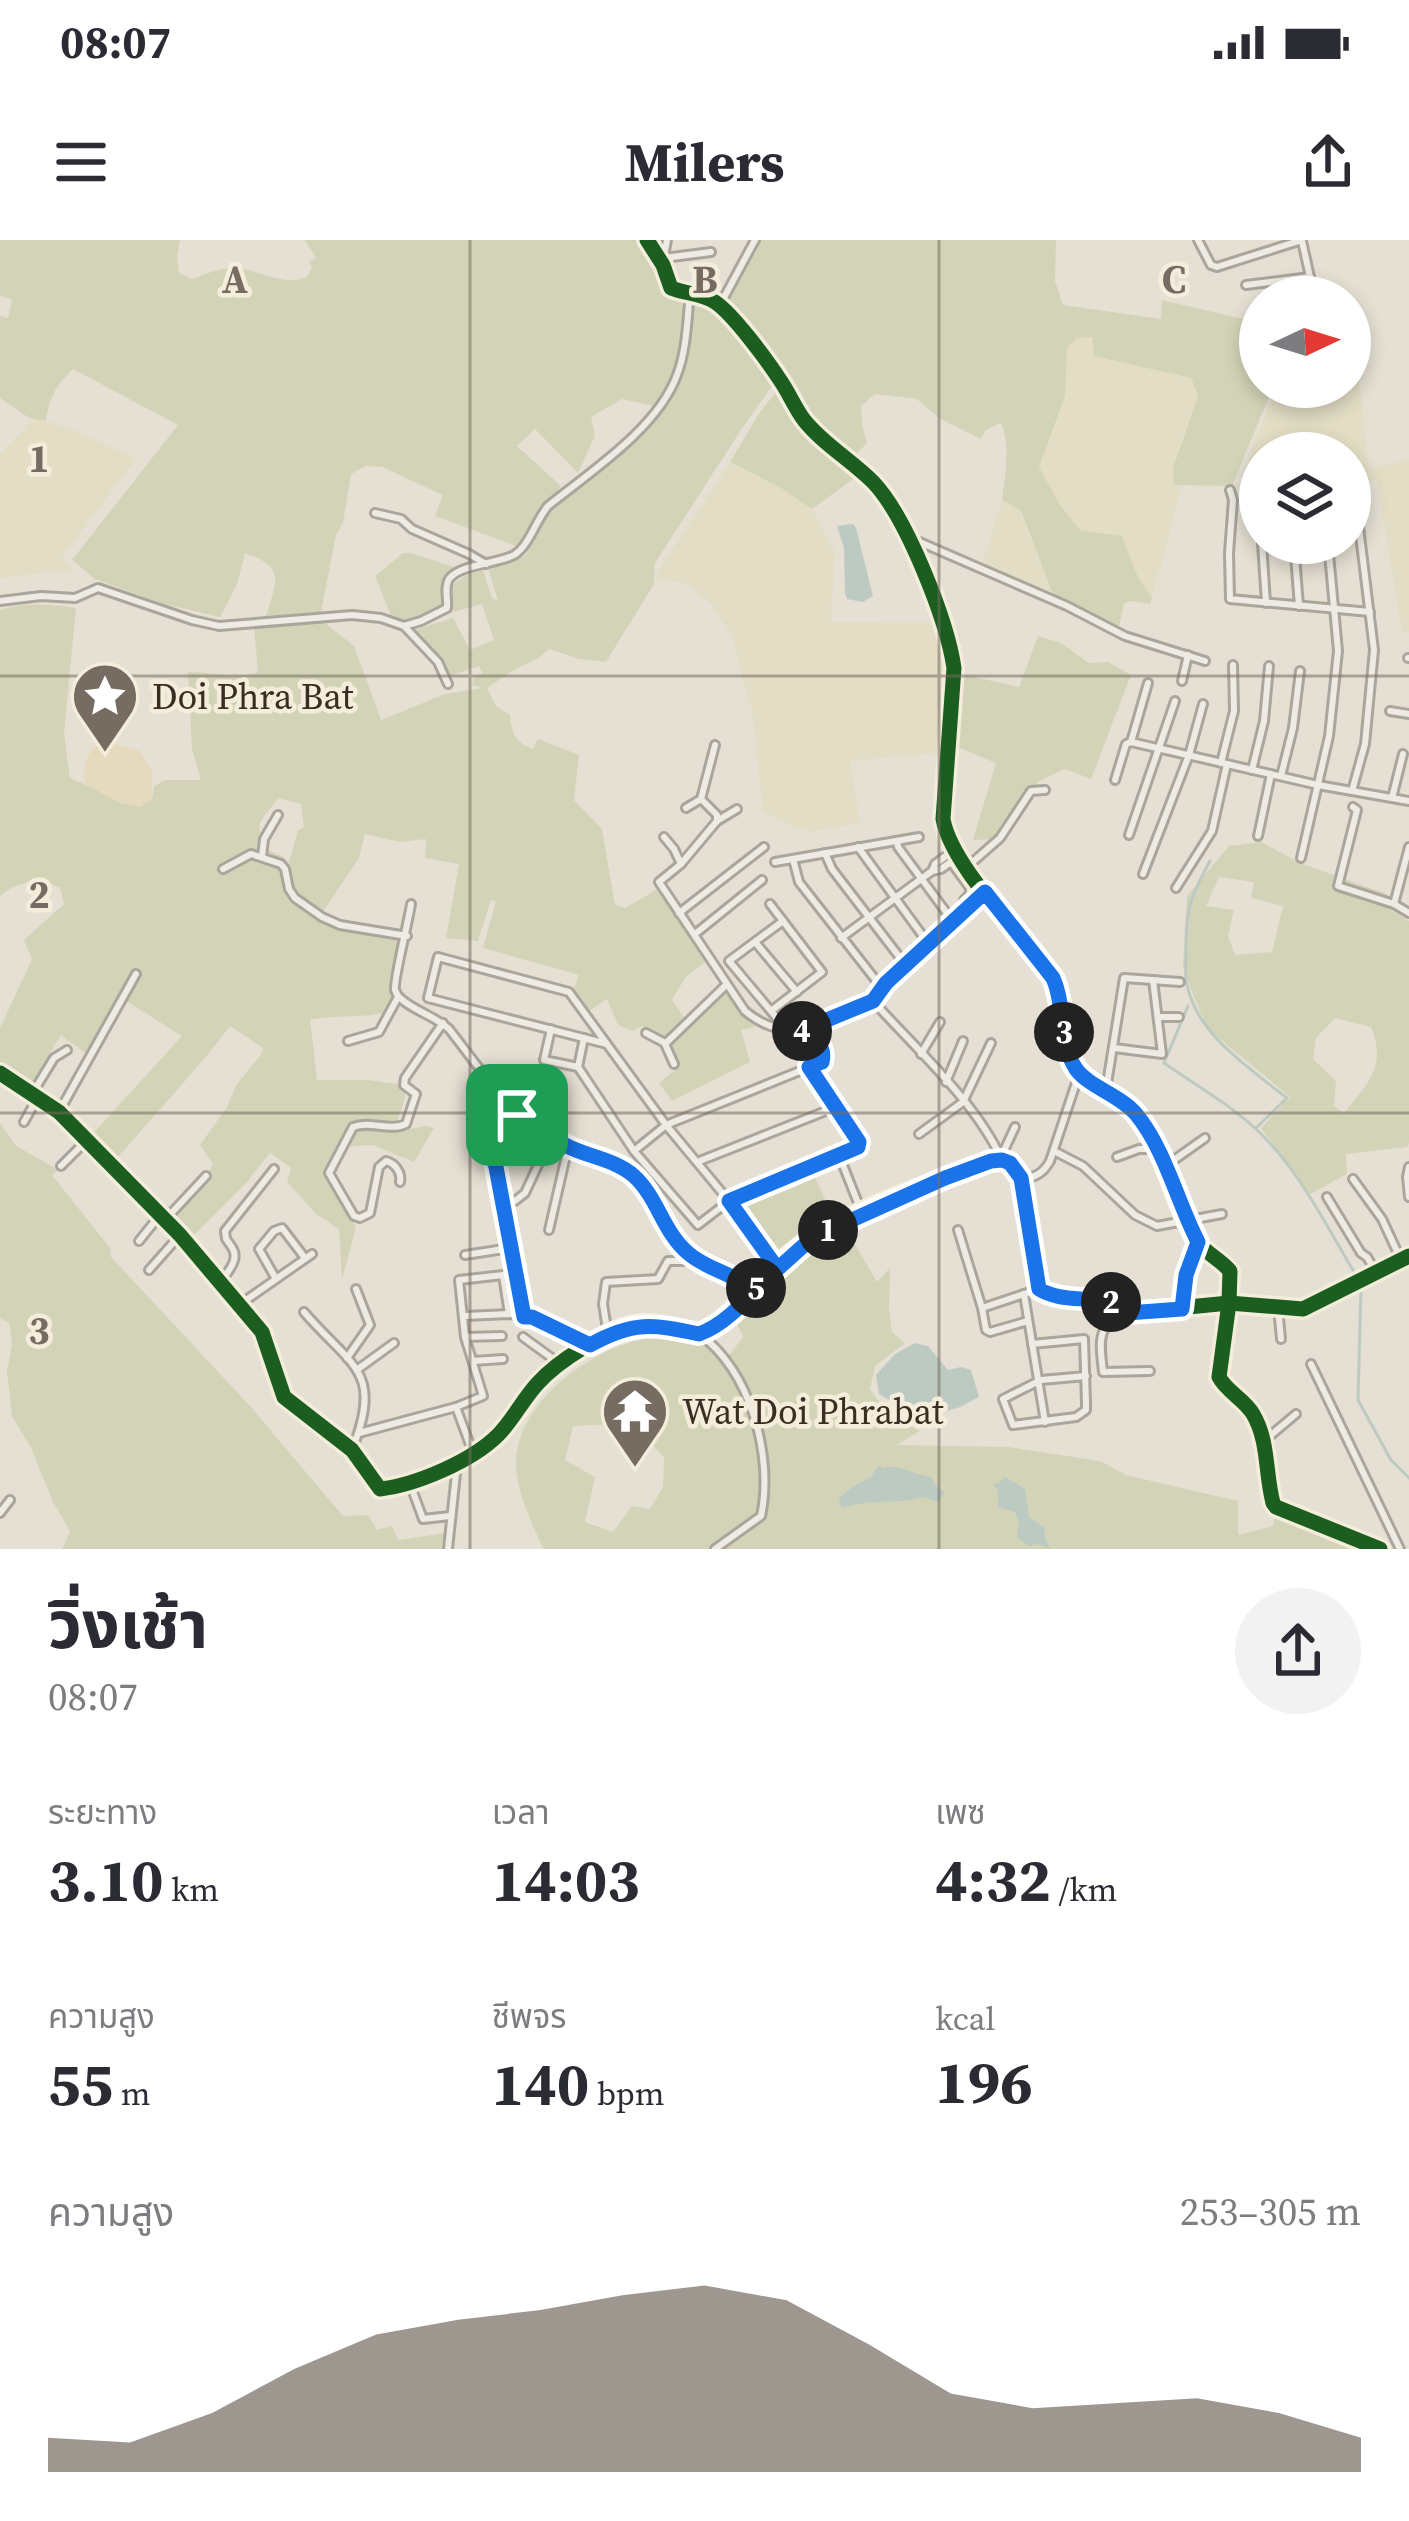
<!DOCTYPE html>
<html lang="th">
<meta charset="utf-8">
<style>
:root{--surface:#fff;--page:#f2f2f3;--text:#2b2b33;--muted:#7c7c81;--accent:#766c61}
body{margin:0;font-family:"Source Serif 4","Noto Sans Thai",serif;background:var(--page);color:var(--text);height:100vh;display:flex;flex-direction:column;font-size:45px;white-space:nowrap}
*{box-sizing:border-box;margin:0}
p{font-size:39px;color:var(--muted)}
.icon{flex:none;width:66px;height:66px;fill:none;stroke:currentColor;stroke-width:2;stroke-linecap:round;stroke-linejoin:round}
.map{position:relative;height:1309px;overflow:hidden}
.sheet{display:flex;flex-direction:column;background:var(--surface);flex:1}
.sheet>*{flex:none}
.needle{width:78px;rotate:86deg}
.controls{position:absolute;left:1239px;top:36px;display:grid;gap:24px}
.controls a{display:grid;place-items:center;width:132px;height:132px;border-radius:50%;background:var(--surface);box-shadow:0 6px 18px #0003;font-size:60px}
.pin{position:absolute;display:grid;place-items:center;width:102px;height:102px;color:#fff;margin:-51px;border-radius:24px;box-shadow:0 6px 18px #0006}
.km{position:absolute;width:60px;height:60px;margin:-30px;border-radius:50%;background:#222;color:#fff;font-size:33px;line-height:60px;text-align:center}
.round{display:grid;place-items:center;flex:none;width:126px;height:126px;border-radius:63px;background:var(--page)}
.headline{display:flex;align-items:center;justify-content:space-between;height:204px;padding:0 48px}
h1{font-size:66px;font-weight:700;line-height:90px}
.stats{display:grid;grid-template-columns:repeat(3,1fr);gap:18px;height:204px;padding:12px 48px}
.stats div{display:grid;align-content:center}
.stats b{font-size:60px;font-weight:700}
.stats small{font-size:33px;font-weight:400}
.stats p{font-size:33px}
.chart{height:336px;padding:24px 48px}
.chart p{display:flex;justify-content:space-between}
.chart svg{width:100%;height:216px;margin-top:12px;fill:var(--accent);opacity:.7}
.status{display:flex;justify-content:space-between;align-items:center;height:84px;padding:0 60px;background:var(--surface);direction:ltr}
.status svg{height:33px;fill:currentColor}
header{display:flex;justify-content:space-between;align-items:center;height:156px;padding:0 48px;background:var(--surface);font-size:54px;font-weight:700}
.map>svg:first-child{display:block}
</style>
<div class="status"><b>08:07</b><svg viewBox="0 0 49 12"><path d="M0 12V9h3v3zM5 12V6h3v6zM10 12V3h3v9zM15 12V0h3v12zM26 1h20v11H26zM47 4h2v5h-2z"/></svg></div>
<header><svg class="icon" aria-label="menu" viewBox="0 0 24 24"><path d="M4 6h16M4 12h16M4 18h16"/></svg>Milers<svg class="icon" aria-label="share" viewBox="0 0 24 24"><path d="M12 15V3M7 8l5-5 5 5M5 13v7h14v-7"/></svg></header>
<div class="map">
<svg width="1409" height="1309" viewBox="0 0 1409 1309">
<rect width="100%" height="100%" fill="#e5e0d3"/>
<g fill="#e3ddc5">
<path d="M1093,97l2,19 96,22 7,17 -25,73 1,17 8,1 -30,112 -16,-25 -14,-37 -42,-6 -20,-25 -21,-38 26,-71 2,-48 9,-10z"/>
<path d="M1355,105l14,124 40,-10v173l-7,2 -25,-154h-27v-27h-90v29l-18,1 6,-26 21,-51 12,-19h69v-41z"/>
<path d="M34,178l40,11 62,30 -74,98 12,13 -74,8v-124z"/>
<path d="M730,222l51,26 31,21 23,43 -4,70 103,1 17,38 -5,91 -96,9 10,62 -52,9 -45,-19 -11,-102 -21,-77 -22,-32 -22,-18 -30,-5 -1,-5z"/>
<path d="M1002,260l18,10 34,89 -73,-32z"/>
</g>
<g fill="#d3d4b7" fill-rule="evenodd">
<path d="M0,0h180l-3,16 2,17 13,6c12,-4 26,-11 39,-11 25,-1 54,21 77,8l4,-9 -3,-5 7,-4 -11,-18h340l16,29 3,23 21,5c-3,39 -4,77 -31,109l-32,-7 -31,18 4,19 -17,37 -43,-44 -18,17 44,40 -45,60 -81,-30 8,-21 -61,-28 -16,-1 -15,8 -8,49 -7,12 -15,77 -55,4c11,-36 20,-49 -21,-63l-8,32 -17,32 -56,-13 -69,-25 -23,-19 106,-135 -105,-56c-17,16 -24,29 -27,52l-17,-3 -29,-20v-82l8,2 4,-18 -12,-5z"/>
<path d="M760,0h296l-1,41 8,24 98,14 1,-19 98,23v64h13l-41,99 -58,-1 -1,-17 25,-72 -7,-18 -97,-22 -2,-19 -15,1 -10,10 -2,48 -26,71 21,38 20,25 42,6 14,37 16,25 -2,6 -20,-3 -6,3 -6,28 -63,-32 -34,-89 -19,-11c3,-27 9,-52 -1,-77l-15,7 -5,9 -42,-21 -22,-19 -42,-5 -14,12 1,19 5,18 -11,11 3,10 -46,-40 -31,-49 -56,-70 31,-55z"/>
<path d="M694,58c31,8 61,59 81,84l-32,45 -88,136 -1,21 -48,78 -27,-3 -30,-10 -12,10 -22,10 -28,19 9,18 14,9c2,19 5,27 23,34l5,-10 41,16 -5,45 28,29 13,76 10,3 33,-19 47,73 -20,16 -13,22 15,22 -22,21 -19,-10 -4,-7 -9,5 -15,-6 -11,-26 -22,15 -14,-19 8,-20 -96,-27 13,-47 -5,-1 -13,41 -32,-3 13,-74 -34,-6 1,-19 -26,3 -35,-8 -6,24 -41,61 20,7 61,12 4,4 -10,53 -6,17c-25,7 -51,2 -77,8l7,60h51l36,5c5,16 -8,31 -9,47l30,-6 9,2 -20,34 -41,-17 -38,2 -9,28 30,52 -14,53 -3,-51 -23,-15 -29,-32 4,-14 -21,-15 -24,30 -59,59 -20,-24 39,-42 7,-12 -13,-19 27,-38 10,-23 23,-28 3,-8 -33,-22 -24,31 -95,108 -24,-25 95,-104 -54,-34 -40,53 -27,-20 -32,53 -29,-19v-41l32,-69 -8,-19 40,-36 -4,-16c-20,-11 -42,-7 -60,8v-286c26,-8 50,-6 76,-2l-12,125 6,45 37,16 13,9 32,-4 2,-13 11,-6h36l-9,-31 -4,-77c24,0 49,8 70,0l-4,-45 67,-7 33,26 27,74 64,-26 38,-6 -11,-3 1,-6 10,-6 -4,-7 -33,11 -32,-47 39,-12 17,32 24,-10 -12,-36 -29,8 -2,-26 14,-10 18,-6 9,28 6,3 -10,-33 38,-13 18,-41 82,-69 32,-33 16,-23 10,-26zM278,558l23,6 3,23 -6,3 -10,36 -5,-9 -20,-10 1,-8c-13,-16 5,-26 14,-41z"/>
<path d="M779,148l27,45 54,41 -48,35 -31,-21 -51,-26 30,-50z"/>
<path d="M403,313h8l49,16c-33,16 8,60 -68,49l-17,-42z"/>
<path d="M1038,396l23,7 28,20 19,-1 23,13 -40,104 -26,-10 -26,12 -40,58 -26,1 23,-77 -44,-18 5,-72 62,14z"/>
<path d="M1261,602l39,21 87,31 5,17 17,10v222l-2,4 -61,7 1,20 -37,20 -49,-66 29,-31 -82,-68 -14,-31 -11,-32 4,-70 42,-50zM1219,637l35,5 -3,16 32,8 -11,46 -37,3 -7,-19 6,-26 -28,-4zM1335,778l36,9c16,40 -3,56 -27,86l-10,-7 2,-25 -23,-22 3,-21z"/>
<path d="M724,750l31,37 -14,3 9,32 -78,39 -13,-18 17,-14 -10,-22z"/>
<path d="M0,883l16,23 43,24 -7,5 58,73 1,9 139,149 93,110 25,-1 9,15 15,-4 6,14 48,-7 1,16h-385l8,-18 -17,-29 -22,-54 -19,-32 -5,-44 5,-29 -3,-20 -9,-5z"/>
<path d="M810,927l27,58 -3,24 15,-15 28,48 13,-14 -1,42 3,22 13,11 -30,23 -5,23 15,22 35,20 -23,14 111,2 92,14 26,14 112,26v34l35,-9 3,-14 42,16 -2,7 10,-5 43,19h-825c-11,-20 -30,-65 -28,-88 3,-69 100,-132 165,-124 20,3 33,13 49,25l-2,-5 15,-20 -12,-25 46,-45 -48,-66zM633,1183l31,34 -1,30 -13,22 -18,-3 -19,26 -28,-10 10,-45 -30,-17 8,-34z"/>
</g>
<path fill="#e5dabe" d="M102,500l38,11 12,21v27l-12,8 -20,-4 -35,-19c-4,-17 3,-34 17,-44z"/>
<g fill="#bdcac2">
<path d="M853,284l3,4 17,68 -10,6 -16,-3 -2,-5 -1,-46 -7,-22z"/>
<path d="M915,1103l13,3 20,24 13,-3 10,3 8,27 -19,10 -45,14 -12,-13 -24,-14 -3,-19 19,-21z"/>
<path d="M879,1225l4,3c20,-4 27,6 48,9l5,9 9,6 -7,10 -14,-5c-25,8 -55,1 -80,11l-5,-4 1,-7 15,-12 15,-7z"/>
<path d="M1005,1237l20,12 4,28 15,10 2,14 5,8 -16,-6 -5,4 -13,-10 2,-14 -4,-11 -17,-5v-16l-5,-7 6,-1z"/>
</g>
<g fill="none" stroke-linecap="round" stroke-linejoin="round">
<g stroke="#bdcac2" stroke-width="3">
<path d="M1210,621c-20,37 -24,47 -24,89 0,9 -1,19 0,29 7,53 62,88 101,119l-30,29"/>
<path d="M1188,766l-24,57c30,21 65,41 92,66 43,40 71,98 101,148"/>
<path d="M1361,1046l-3,114 33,60 18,18"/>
</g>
<g stroke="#aba59b" stroke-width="12">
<g id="minor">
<path d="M647,0l16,25 8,23c15,6 30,5 44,14 18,12 52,58 65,78 9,13 15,28 24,40 19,24 47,40 69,62 33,34 74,138 81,186l-11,151c9,49 80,116 110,159 11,26 6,56 19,82 12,25 49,34 69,61 26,34 32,82 55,119 9,13 24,19 34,31l-1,32 -10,74c8,15 25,22 34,37 16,27 12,59 20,89l3,4 104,42"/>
<path d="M1198,0l13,25 6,2 85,-27"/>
<path d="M1302,1l8,36 1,20"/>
<path d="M664,18l47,-6"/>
<path d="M663,22l4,-22"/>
<path d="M1246,45l64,-8"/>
<path d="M720,65l35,-65"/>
<path d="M1350,247l4,-1 20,164 -9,94 -13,47"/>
<path d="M1230,250l3,10 -4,53 1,46 140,13"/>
<path d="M375,273l26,6 11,10 57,25 17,10"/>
<path d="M908,297l159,69 58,30 80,25"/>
<path d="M1262,303l4,60"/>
<path d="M1294,303l5,63"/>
<path d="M0,361l41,-5 34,2 23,-10 94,32 27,6 133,-11 29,3 23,8 17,-5 26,-13c1,-9 -3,-21 2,-29 11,-15 49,-15 65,-24 15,-9 22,-35 34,-49 42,-34 110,-78 129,-131 10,-26 10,-55 13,-82"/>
<path d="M404,386l34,36 10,22"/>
<path d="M1408,418h1"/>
<path d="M1182,441l6,-26"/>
<path d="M1390,471l19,3"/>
<path d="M1131,502l187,43 91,16"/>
<path d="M1221,523l13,-52 -1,-46"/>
<path d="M1252,530l12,-49 5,-55"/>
<path d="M1281,536l12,-48 7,-57"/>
<path d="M1115,540l11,-36 5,-2 17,-59"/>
<path d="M1392,558l11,-44"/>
<path d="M701,559l16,16v6l-36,43 -22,18 86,129c46,38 79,10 128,-10"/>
<path d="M1353,567l4,3 -19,76 56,18 15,9"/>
<path d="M686,568l15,-9 14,-54"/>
<path d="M717,581l20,-12"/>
<path d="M1129,595l46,-134"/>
<path d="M1258,596l13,-62"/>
<path d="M664,597l10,12 7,15"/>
<path d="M897,601l1,6 51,69"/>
<path d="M858,607l67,92"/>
<path d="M825,613l7,16 69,90"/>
<path d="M262,617l2,-18 14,-24"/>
<path d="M1301,618l28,-122 9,-85 -10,-108"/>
<path d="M793,619l6,23 79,101"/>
<path d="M775,622l144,-25"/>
<path d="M967,627l33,-29 31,-47 14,-1"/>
<path d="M223,629l28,-15 30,10 4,5 4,20 6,9 27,19 18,8 67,11"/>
<path d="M932,631l9,-2 10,-7 19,26v6l-6,6"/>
<path d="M1143,634l46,-119 14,-51"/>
<path d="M1176,648l36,-57 15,-67"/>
<path d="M411,664c-2,15 -18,78 -16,86 1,3 3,6 5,8 14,13 35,18 49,31 37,47 63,91 119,118 19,9 43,11 61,24 27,20 30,55 53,77 20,19 50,23 71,43"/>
<path d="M770,664l13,17"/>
<path d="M1394,664l15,-57"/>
<path d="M679,673l85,-66"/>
<path d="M695,694l67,-54"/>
<path d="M841,698l91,-67 3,-7 19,-14"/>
<path d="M755,702l42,50"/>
<path d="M873,761c43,48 103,101 129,159"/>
<path d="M873,761l14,-18 98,-91"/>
<path d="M771,771l51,-39 -39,-51 -54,40 57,68"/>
<path d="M1159,777h20"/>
<path d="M551,789l-7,31 34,7 56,84 64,74 31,-24 129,-54 1,-5 -50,-75"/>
<path d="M646,793l19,10"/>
<path d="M348,801l31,-9 19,-35"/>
<path d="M607,804l-179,-46 10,-41 131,35 97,133 63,76 48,67"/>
<path d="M1114,808l48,6 -9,-74"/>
<path d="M921,814l19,-32"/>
<path d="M674,824l-9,-20 61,-59"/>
<path d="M578,827l6,-29"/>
<path d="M0,833l59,39 121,123 82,97 22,65 68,53 28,39c36,-4 92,-28 118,-54 15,-15 25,-36 40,-52 20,-22 67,-52 96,-58 21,-4 45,4 65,9l18,-9c29,-28 58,-62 91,-84 48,-33 128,-59 183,-80 17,-2 21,5 30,17l18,111c27,17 64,2 88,24l102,-10 74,6 106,-53"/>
<path d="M946,842l17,-41"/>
<path d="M1106,850l18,-112 56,4"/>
<path d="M32,854l22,-36 13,-8"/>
<path d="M59,872l77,-138"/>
<path d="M517,875l-26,16 -3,6 8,30 28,150"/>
<path d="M24,882l14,-25"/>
<path d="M919,894l44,-32 28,-59"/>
<path d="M634,911l32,-26 156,-63c4,-17 -8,-24 -22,-31"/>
<path d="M1054,911l29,15 52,49 22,11 65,-12"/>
<path d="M839,915l23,58"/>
<path d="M1001,917l14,-30"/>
<path d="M1117,917l22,-8h17"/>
<path d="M697,922l139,-55"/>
<path d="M61,926l26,-26"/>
<path d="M1164,927l41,-29"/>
<path d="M1409,927l-2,10 2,20"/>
<path d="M1021,938c14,1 23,-6 29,-17l29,-87"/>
<path d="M1353,939l29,40 19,41"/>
<path d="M400,942c2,-9 -5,-19 -14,-21l-7,6 -9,46 -10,5 -6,-2 -25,-43 24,-46c17,-7 37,5 53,-3l10,-30 -12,-9 1,-7 38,-55"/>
<path d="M1327,957l34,56 6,4 9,15"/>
<path d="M515,961l10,-8 26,-56"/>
<path d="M165,980l41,-44"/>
<path d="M549,990l19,-83"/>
<path d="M958,990l24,78 4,22 4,2 38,-11"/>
<path d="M139,1001l21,-26"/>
<path d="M465,1015l46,-7"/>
<path d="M149,1030l31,-35"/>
<path d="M276,1039l-17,-30 15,-18 8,-3 23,30"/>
<path d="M220,1043c8,-12 21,-24 11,-37 -7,-11 -4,-2 -6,-15l49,-62"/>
<path d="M1024,1054l21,128"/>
<path d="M239,1065l73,-51"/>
<path d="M982,1068l57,-19"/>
<path d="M1182,1068l4,-33 12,-33"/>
<path d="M1278,1068l3,31"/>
<path d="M304,1072c47,55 80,58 48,138"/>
<path d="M1127,1073c-32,11 -27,30 -24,59l47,-1"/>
<path d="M465,1076l44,-2 23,3 59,28"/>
<path d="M699,1094c51,35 75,123 62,182l-46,33"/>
<path d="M608,1095l-5,-31 3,-22 52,-3 10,-18h26"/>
<path d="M465,1097l37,-1"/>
<path d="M523,1097l37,27"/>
<path d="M1032,1104l52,-5 2,64v7l-10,7 -63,8 -10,-26 38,-19 45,-4"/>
<path d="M347,1118l23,-33 -14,-36"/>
<path d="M473,1121l30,-2"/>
<path d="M1311,1124l89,185"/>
<path d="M358,1129l36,-26"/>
<path d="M456,1167l17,46"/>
<path d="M359,1193l97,-26 27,-11 -18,-59 -6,-57 44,-5 6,39"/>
<path d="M1264,1201l32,-27"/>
<path d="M409,1241l14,38 27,-3"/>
<path d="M0,1273l10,-13"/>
<path d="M448,1309l9,-85"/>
</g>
</g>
<use href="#minor" stroke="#eeebe4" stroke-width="6"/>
<g stroke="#f4eddb" stroke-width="22">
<g id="cycleway">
<path d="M647,0l16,25 8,23c15,6 30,5 44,14 18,12 52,58 65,78 9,13 15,28 24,40 19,24 47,40 69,62 33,34 74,138 81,186l-11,151c9,49 80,116 110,159 11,26 6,56 19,82 12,25 49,34 69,61 26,34 32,82 55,119 9,13 24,19 34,31l-1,32 -10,74c8,15 25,22 34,37 16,27 12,59 20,89l3,4 104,42"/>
<path d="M0,833l59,39 121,123 82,97 22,65 68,53 28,39c36,-4 92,-28 118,-54 15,-15 25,-36 40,-52 20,-22 67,-52 96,-58 21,-4 45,4 65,9l18,-9c29,-28 58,-62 91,-84 48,-33 128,-59 183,-80 17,-2 21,5 30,17l18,111c27,17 64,2 88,24l102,-10 74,6 106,-53"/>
</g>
</g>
<use href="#cycleway" stroke="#1b5e20" stroke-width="15"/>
</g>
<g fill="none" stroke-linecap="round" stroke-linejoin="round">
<g stroke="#fff" stroke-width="24">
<path id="route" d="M517,875c16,9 31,21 48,30 22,12 50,14 69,31 24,22 29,56 54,77 19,17 46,20 65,38l59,-53 133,-60 46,-17 11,-1 8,3 11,15 18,111c27,17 64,2 88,24l55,-4 4,-34 12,-33c-21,-41 -33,-93 -62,-128 -16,-19 -47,-27 -60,-45 -18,-27 -10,-62 -23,-91l-68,-86 -99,91 -13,18 -73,30c14,7 26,14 22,31l-13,5 50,75 -1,5 -129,54 48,67c-23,22 -47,55 -78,66 -46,-10 -66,-13 -109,11l-58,-28h-8l-28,-150 -8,-30 3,-7 26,-15"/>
</g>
<use href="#route" stroke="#1a73e8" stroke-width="15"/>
</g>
<path fill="none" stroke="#766c61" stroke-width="3" stroke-opacity="0.55" d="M470,0v1309M939,0v1309M0,436h1409M0,873h1409"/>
<defs>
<g id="sight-pin" transform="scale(3.45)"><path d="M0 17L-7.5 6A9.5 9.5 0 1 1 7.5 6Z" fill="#766c61" stroke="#f4eddb"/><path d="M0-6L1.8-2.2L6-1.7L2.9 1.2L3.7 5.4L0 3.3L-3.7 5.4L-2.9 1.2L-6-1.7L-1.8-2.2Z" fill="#fff"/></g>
<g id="temple-pin" transform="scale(3.45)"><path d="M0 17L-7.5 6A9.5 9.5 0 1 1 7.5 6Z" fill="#766c61" stroke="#f4eddb"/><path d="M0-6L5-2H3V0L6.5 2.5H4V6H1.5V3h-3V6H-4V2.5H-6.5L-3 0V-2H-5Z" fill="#fff"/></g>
</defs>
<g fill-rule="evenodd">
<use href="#sight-pin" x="105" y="456"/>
<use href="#temple-pin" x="635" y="1171"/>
</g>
<g text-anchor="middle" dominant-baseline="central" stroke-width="9" stroke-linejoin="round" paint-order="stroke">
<g font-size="36" fill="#3a2e23" stroke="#f4eddb" text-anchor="start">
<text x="152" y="456">Doi Phra Bat</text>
<text x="682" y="1171">Wat Doi Phrabat</text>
</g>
</g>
<g font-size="39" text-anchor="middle" font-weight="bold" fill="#766c61" stroke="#f4eddb" stroke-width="9" stroke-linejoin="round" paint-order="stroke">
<text x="235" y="53">A</text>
<text x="705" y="53">B</text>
<text x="1174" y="53">C</text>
<text x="39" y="232">1</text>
<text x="39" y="668">2</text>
<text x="39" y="1104">3</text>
</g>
</svg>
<div class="controls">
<a><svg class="needle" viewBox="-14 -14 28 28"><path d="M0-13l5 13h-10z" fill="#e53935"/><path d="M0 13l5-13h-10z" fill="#7c7c81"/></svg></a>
<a><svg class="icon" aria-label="layers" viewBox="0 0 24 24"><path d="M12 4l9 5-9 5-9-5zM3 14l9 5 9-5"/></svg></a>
</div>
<div class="pin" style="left:517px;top:875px;background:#1e9e55"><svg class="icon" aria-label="arrive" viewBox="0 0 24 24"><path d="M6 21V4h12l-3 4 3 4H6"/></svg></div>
<b class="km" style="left:828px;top:990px">1</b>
<b class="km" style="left:1111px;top:1062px">2</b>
<b class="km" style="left:1064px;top:792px">3</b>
<b class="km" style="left:802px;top:791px">4</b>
<b class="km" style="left:756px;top:1048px">5</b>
</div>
<section class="sheet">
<div class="headline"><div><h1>วิ่งเช้า</h1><p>08:07</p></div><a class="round"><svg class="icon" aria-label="share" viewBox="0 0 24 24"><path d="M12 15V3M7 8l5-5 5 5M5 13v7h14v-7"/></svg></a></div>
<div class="stats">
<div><p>ระยะทาง</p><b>3.10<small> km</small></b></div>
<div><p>เวลา</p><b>14:03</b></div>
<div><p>เพซ</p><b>4:32<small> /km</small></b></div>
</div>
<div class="stats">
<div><p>ความสูง</p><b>55<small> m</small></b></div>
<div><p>ชีพจร</p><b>140<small> bpm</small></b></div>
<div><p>kcal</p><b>196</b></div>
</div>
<div class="chart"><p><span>ความสูง</span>253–305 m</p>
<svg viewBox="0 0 160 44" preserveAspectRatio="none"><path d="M0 44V37L10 38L20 32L30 23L40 16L50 13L60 11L70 8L80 6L90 9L100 18L110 28L120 31L130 30L140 29L150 32L160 37V44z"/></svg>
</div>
</section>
